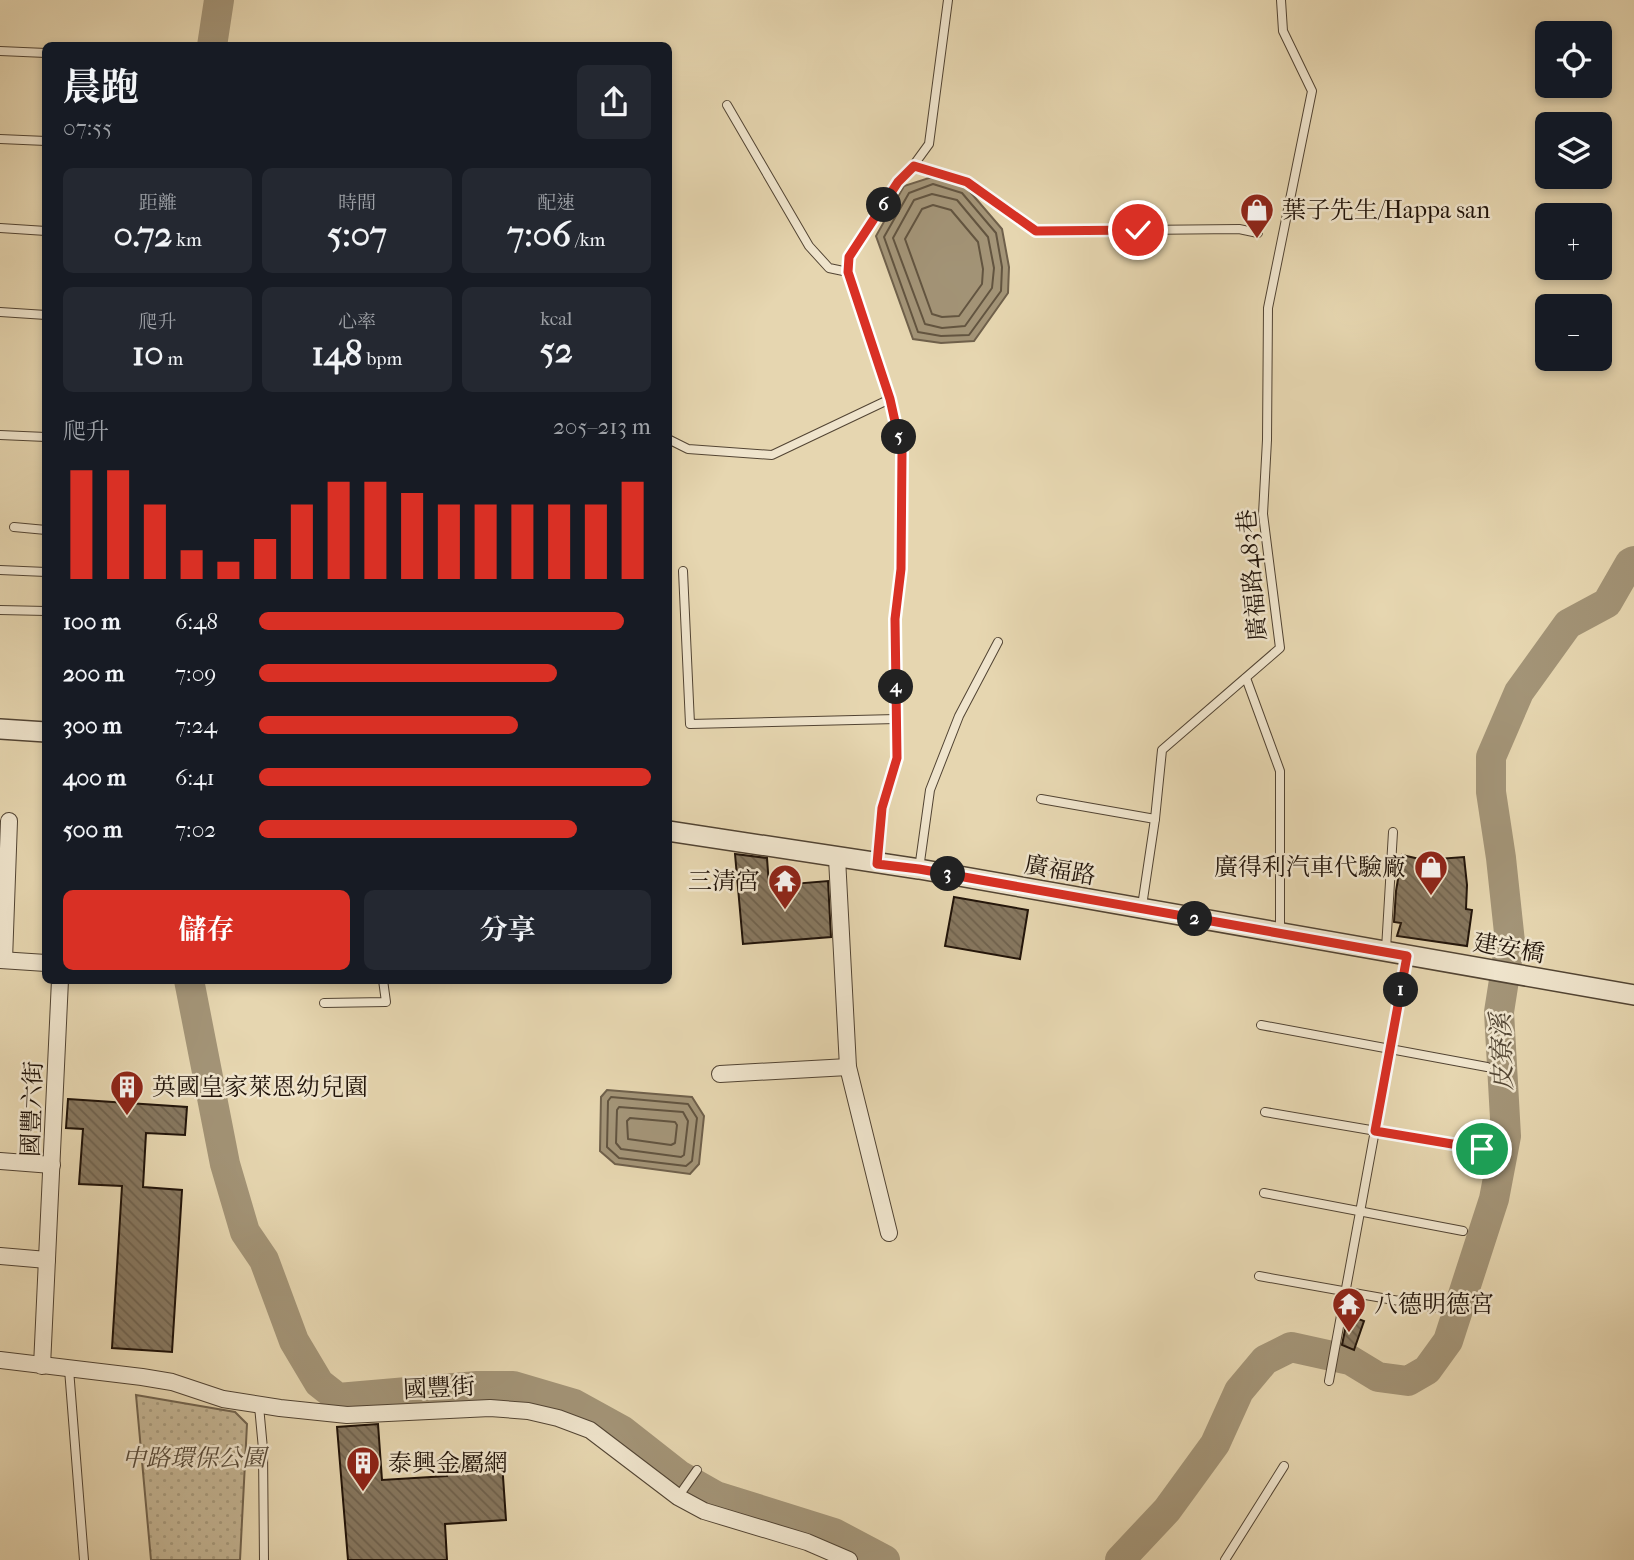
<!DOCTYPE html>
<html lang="zh-TW">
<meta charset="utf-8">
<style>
:root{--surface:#171b24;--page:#242831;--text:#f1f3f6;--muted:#9ea1a6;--accent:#d93025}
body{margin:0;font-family:"IM FELL French Canon","Noto Serif TC",serif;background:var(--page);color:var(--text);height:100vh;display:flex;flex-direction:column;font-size:26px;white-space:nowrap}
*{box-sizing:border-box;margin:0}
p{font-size:23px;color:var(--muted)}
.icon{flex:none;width:38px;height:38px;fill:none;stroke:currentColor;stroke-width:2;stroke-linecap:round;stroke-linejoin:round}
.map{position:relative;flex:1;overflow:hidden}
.panel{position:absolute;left:42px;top:42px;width:630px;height:942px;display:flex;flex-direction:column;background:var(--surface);border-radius:10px;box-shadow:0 4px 10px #0003}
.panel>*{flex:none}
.controls{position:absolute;left:1535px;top:21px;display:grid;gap:14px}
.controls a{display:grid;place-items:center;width:77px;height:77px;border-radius:10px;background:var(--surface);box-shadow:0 4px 10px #0003;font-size:35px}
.pin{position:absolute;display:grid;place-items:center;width:60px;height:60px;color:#fff;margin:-30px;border:4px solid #fff;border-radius:50%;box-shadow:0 2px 7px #0007}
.km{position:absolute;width:35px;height:35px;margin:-18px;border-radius:50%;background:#222;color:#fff;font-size:19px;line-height:35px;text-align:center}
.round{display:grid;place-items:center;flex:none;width:74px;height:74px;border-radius:10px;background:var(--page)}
.head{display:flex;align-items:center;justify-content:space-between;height:119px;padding:0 21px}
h1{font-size:38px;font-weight:700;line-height:52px}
.metrics{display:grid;grid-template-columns:repeat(3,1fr);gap:10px;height:119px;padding:7px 21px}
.metrics div{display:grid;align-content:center;border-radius:10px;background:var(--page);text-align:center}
.metrics b{font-size:35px;font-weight:700}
.metrics small{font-size:19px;font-weight:400}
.metrics p{font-size:19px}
.chart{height:196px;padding:14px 21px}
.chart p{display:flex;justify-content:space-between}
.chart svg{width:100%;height:126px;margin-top:7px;stroke:var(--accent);stroke-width:6}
.button{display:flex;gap:14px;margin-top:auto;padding:14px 21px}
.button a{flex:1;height:80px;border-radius:10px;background:var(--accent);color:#fff;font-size:28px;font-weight:700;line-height:80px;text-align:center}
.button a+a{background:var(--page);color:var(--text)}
ul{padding:0 21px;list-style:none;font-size:23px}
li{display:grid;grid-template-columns:112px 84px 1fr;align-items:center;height:52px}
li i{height:18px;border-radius:9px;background:var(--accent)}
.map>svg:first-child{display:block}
</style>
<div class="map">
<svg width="1634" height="1560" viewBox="0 0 1634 1560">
<defs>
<pattern id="park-dots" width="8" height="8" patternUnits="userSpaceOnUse" patternTransform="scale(1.75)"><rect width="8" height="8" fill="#c4b594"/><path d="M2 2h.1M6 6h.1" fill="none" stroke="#a89b7e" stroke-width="1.8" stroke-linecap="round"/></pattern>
<pattern id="building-back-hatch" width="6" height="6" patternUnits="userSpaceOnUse" patternTransform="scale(1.75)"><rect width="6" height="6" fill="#877860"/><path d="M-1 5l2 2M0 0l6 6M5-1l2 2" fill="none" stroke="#6e614d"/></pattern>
</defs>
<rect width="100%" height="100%" fill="#e6d6b0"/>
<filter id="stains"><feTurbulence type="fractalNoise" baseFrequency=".00286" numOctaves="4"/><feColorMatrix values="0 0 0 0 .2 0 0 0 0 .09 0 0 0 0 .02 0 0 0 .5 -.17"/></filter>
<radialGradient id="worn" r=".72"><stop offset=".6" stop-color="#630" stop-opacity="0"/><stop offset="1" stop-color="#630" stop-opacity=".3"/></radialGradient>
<path fill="url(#park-dots)" stroke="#72644e" stroke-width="2" d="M136,1395l99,17 12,12 -7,136h-89z"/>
<g fill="#a39477" stroke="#6f604b" stroke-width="2">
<path d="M932,177l33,9 37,43 7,38 -1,26 -34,48 -33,2 -28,-4 -37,-103 28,-50z"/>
<path d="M607,1090l85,7 12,19 -5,48 -9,10 -75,-10 -15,-13 1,-54z"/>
</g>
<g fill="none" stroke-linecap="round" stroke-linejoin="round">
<g stroke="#625440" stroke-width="2">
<path d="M933,184l29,9 34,40 6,34 -1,24 -32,44 -28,1 -23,-4 -34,-95 25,-44z"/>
<path d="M932,194l25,6 31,37 6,31 -2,20 -27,38 -23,2 -17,-4 -32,-86 21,-38z"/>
<path d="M933,205l18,5 27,32 5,27 -1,15 -23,32 -17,1 -10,-3 -27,-75 17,-30z"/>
<path d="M611,1097l77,7 9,14 -5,43 -6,5 -67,-8 -12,-11 1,-46z"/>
<path d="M619,1107l64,5 5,9 -4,34 -3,2 -60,-8 -5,-6 1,-33z"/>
<path d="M630,1118l45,4 2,3 -2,18 -4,2 -43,-6 -1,-18z"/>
</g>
<g stroke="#a39477" stroke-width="30">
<path d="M212,46l7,-46"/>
<path d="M189,980l36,184 20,68 19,28 30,81 25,42 19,15 139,-12h36l61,18 49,27 56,44 37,21 118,37 51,27"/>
<path d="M1120,1560l47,-50 48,-66 24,-53 26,-31 26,-13 59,13 28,17 30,4 19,-11 21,-29 46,-142 12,-63 -7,-124 11,-70 -9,-84 -10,-66v-35l28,-65 49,-68 39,-21 23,-40 4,-2"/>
</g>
</g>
<g fill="url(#building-back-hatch)" stroke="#201309" stroke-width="2">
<path d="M735,854l32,4 2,28 59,-5 3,56 -88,7z"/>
<path d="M1402,855l22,5 40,-3 3,28 -1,24 6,1 -5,36 -70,-10 4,-13 -7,-1 2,-31z"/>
<path d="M954,897l74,13 -8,49 -75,-13z"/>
<path d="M68,1099l119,8 -2,28 -39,-2 -3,54 39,3 -10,162 -60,-4 10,-162 -43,-2 4,-55 -17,-1z"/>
<path d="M1348,1315l16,6 -10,29 -12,-5z"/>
<path d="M378,1424l4,56 65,-4v-11l55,-3 4,58 -61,4 2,36h-99l-11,-133z"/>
</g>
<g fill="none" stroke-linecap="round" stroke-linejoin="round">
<g stroke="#524433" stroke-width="10">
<g id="service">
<path d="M0,51l46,2"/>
<path d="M727,105l82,141 20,22 19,4"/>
<path d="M0,139l46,2"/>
<path d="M913,166l54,16 69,49 203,-2 19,4"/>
<path d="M0,228l46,3"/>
<path d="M0,312l46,3"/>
<path d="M0,435l46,2"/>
<path d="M668,439l20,10 84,6 118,-56"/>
<path d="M14,527l32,3"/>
<path d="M0,570l46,2"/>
<path d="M683,571l7,153 206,-5"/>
<path d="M0,610l46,1"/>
<path d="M1246,678l34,93v160"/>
<path d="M1041,799l114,20"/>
<path d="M877,862l5,-54 15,-50 -2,-139 6,-50 1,-116 -12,-54 -42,-127 1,-15 49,-75 15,-16 16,-22 19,-144"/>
<path d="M919,869l11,-79 29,-74 39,-74"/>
<path d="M1142,906l13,-87 7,-69 118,-102 -17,-134 4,-74 1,-132 44,-217 -29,-60 -2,-31"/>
<path d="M1386,949l7,-117"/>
<path d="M324,1003l62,-1 -3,-22"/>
<path d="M1261,1025l226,42"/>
<path d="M1265,1112l217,37"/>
<path d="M1264,1193l199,38"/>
<path d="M1259,1276l185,33"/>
<path d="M69,1369l15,191"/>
<path d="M1329,1381l78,-425"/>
<path d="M259,1406l4,43 1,111"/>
<path d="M678,1497l19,-27"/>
<path d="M1225,1560l59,-94"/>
</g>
</g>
<g stroke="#524433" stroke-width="18">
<g id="minor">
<path d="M837,858l11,209 41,166"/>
<path d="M0,960l46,3"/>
<path d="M4,960l5,-139"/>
<path d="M720,1074l128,-7"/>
<path d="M0,1161l52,4"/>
<path d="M0,1256l47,4"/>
<path d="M0,1360l142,17 30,5 51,17 57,9 67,7 143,-7 38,3 30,7 32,12 88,67 26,14 103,31 42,18"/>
<path d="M42,1366l18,-386"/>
</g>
</g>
<g stroke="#524433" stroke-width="22">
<g id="tertiary">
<path d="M0,729l46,3"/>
<path d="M668,831l251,38 715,126"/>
</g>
</g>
<use href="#service" stroke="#efe4cc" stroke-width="8"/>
<use href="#minor" stroke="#efe4cc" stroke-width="16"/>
<use href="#tertiary" stroke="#efe4cc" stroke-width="19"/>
</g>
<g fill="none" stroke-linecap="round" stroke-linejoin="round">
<g stroke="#fff" stroke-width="14">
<path id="route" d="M1138,230l-102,1 -69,-49 -53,-16 -16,16 -49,75 -1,15 42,127 12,54 -1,116 -6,50 2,139 -15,50 -5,56 42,5 488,87 -32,175 107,18"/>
</g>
<use href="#route" stroke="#d93025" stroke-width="9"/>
</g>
<defs>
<g id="shop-pin" transform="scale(1.75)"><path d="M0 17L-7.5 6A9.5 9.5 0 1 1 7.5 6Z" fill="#8f2418" stroke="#efe4cc"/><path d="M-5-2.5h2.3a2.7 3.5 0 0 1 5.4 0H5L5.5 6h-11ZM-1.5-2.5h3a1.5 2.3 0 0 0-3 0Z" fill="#fff"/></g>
<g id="temple-pin" transform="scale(1.75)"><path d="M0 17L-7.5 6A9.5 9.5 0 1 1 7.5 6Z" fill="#8f2418" stroke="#efe4cc"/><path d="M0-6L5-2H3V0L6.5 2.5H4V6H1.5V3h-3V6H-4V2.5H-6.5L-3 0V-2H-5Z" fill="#fff"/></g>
<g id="building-pin" transform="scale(1.75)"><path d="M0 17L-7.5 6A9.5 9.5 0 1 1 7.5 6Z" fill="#8f2418" stroke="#efe4cc"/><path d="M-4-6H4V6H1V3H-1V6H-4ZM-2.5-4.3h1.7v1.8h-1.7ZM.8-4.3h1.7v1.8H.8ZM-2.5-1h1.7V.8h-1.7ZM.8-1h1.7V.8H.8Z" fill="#fff"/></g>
</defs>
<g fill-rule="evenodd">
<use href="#shop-pin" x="1257" y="210"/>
<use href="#shop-pin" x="1431" y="867"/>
<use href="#temple-pin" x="785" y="881"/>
<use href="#building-pin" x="127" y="1087"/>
<use href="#temple-pin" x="1349" y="1304"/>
<use href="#building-pin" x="363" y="1463"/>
</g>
<g text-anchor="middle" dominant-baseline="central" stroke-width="5" stroke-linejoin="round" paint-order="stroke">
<g font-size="24" fill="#201309" stroke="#efe4cc" text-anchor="start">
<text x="1282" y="210">葉子先生/Happa san</text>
<text x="1406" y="867" text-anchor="end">廣得利汽車代驗廠</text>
<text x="760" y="881" text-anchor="end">三清宮</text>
<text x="152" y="1087">英國皇家萊恩幼兒園</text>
<text x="1374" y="1304">八德明德宮</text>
<text x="388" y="1463">泰興金屬網</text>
</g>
<g font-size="24" fill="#201309" stroke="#efe4cc">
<text transform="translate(1252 575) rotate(-95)">廣福路483巷</text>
<text transform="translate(1060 870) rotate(10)">廣福路</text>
<text transform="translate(1509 948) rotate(10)">建安橋</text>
<text transform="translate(32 1109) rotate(-88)">國豐六街</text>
<text transform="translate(439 1388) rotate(-3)">國豐街</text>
</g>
<g font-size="24" font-style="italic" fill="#594c3a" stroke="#efe4cc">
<text x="194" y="1458">中路環保公園</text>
</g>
<g font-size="26" font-style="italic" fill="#544735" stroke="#efe4cc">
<text transform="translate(1502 1052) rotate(-92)">皮寮溪</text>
</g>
</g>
<rect width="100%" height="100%" filter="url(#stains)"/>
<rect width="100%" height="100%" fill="url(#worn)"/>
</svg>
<div class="controls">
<a><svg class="icon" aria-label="locate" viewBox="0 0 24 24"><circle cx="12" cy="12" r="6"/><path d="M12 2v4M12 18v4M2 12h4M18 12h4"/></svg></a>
<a><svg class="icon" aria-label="layers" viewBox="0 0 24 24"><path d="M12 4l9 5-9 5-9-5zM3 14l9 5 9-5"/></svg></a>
<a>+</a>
<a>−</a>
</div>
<div class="pin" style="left:1482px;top:1149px;background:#1e9e55"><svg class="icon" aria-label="arrive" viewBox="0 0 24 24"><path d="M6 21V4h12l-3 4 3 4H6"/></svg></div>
<div class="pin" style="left:1138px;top:230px;background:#d93025"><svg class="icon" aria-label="check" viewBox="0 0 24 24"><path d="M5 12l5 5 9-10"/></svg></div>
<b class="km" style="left:1401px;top:990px">1</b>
<b class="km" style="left:1195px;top:919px">2</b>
<b class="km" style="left:948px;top:874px">3</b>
<b class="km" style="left:896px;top:687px">4</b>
<b class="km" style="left:899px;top:437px">5</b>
<b class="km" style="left:884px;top:205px">6</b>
<section class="panel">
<div class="head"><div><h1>晨跑</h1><p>07:55</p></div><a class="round"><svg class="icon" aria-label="share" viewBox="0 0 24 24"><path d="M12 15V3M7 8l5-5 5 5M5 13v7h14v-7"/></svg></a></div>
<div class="metrics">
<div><p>距離</p><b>0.72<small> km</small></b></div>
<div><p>時間</p><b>5:07</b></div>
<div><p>配速</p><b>7:06<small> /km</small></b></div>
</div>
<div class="metrics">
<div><p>爬升</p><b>10<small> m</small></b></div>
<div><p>心率</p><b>148<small> bpm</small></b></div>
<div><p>kcal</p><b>52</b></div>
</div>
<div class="chart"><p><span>爬升</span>205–213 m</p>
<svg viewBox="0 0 160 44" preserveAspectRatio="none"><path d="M5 44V6M15 44V6M25 44V18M35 44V34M45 44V38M55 44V30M65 44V18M75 44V10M85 44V10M95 44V14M105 44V18M115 44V18M125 44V18M135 44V18M145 44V18M155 44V10"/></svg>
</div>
<ul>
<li><b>100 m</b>6:48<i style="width:93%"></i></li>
<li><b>200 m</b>7:09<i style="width:76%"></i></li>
<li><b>300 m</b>7:24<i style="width:66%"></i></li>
<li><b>400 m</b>6:41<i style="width:100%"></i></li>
<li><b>500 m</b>7:02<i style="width:81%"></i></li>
</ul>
<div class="button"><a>儲存</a><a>分享</a></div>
</section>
</div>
